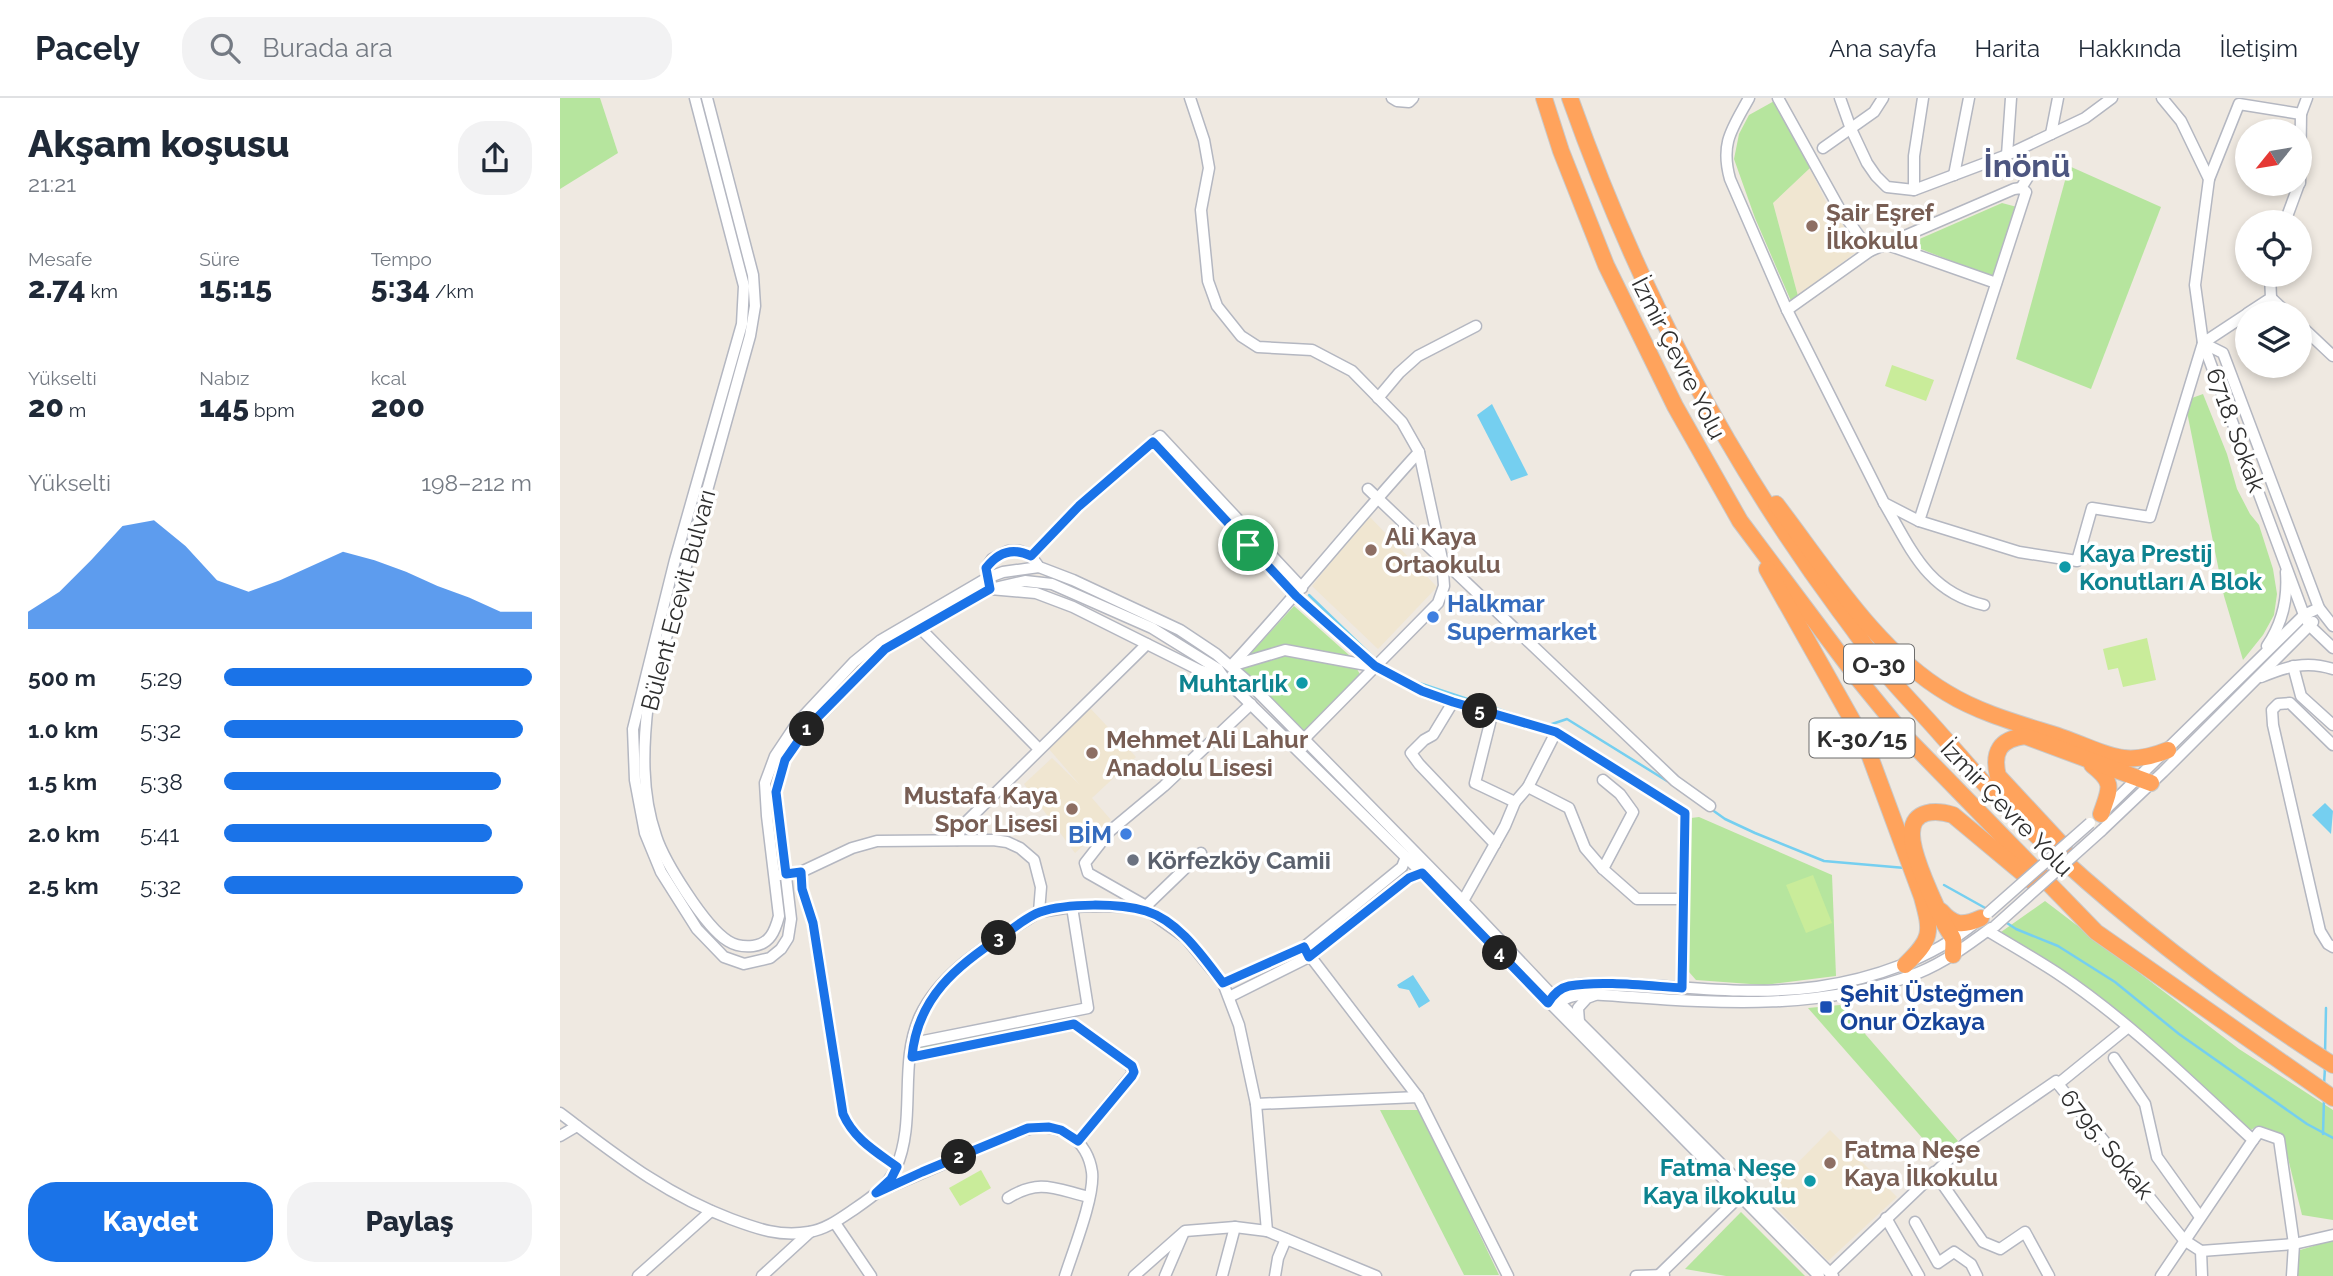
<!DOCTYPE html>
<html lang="tr">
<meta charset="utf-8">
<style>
:root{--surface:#fff;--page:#f2f2f3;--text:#1f2937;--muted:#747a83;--line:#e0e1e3;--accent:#1a73e8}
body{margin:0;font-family:Raleway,sans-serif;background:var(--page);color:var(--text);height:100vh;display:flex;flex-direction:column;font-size:26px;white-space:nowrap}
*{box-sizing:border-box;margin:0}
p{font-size:23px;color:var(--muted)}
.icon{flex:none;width:38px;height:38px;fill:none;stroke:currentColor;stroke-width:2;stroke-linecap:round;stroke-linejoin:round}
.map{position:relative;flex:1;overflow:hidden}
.details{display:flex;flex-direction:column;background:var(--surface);width:560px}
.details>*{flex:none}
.needle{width:46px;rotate:240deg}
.controls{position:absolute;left:1675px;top:21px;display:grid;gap:14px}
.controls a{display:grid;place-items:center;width:77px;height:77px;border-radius:50%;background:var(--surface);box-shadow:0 4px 10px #0003;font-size:35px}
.pin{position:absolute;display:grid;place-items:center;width:60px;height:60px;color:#fff;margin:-30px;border:4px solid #fff;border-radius:50%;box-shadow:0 2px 7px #0007}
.km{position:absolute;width:35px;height:35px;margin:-18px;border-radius:50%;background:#222;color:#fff;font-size:19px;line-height:35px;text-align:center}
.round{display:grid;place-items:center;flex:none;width:74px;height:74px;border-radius:28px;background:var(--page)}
.headline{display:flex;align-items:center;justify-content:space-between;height:119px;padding:0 28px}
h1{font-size:38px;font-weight:800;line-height:52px}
.stats{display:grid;grid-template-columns:repeat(3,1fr);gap:10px;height:119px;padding:7px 28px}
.stats div{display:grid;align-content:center}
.stats b{font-size:30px;font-weight:800}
.stats small{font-size:19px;font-weight:400}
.stats p{font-size:19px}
.chart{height:196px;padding:14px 28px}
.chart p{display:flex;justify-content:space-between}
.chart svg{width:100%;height:126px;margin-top:7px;fill:var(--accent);opacity:.7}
.cta{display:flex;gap:14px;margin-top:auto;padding:14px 28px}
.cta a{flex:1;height:80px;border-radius:28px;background:var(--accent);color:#fff;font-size:28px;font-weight:800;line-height:80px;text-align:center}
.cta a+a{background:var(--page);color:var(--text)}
ul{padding:0 28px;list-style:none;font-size:23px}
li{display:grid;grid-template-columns:112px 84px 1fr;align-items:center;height:52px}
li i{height:18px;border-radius:9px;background:var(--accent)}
header{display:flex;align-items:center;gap:42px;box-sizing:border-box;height:98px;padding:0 35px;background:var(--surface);border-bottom:2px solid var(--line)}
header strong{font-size:33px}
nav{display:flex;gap:38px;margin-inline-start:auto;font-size:24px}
.search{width:490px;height:63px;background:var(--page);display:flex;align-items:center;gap:18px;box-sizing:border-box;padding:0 24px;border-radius:28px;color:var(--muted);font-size:26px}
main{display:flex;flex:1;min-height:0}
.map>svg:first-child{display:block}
</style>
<header>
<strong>Pacely</strong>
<div class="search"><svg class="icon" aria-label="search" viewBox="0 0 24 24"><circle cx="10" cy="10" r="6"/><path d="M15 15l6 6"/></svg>Burada ara</div>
<nav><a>Ana sayfa</a><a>Harita</a><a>Hakkında</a><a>İletişim</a></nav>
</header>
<main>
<section class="details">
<div class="headline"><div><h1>Akşam koşusu</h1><p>21:21</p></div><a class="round"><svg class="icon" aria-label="share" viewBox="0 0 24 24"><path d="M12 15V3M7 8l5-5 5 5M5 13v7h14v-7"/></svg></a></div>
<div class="stats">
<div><p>Mesafe</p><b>2.74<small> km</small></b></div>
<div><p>Süre</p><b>15:15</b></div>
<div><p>Tempo</p><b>5:34<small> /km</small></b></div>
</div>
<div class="stats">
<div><p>Yükselti</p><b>20<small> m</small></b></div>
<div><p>Nabız</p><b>145<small> bpm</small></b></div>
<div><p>kcal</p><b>200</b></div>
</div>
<div class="chart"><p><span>Yükselti</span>198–212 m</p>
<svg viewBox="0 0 160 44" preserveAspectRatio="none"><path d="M0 44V38L10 31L20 20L30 8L40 6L50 15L60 27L70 31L80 27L90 22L100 17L110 20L120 24L130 29L140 33L150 38L160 38V44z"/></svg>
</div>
<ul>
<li><b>500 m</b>5:29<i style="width:100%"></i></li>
<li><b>1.0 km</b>5:32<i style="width:97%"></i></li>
<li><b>1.5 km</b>5:38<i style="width:90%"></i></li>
<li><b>2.0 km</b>5:41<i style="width:87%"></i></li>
<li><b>2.5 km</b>5:32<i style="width:97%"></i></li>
</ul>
<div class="cta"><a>Kaydet</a><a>Paylaş</a></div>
</section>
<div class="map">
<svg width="1773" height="1178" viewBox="0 0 1773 1178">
<rect width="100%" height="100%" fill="#efe9e1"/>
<g fill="#f0e6d1">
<path d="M1250,70l16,34 34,47 -62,47 -25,-93z"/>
<path d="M808,417l69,72 -59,62 -66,-63z"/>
<path d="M530,610l46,49 -44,41 19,22 -36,33 -51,-69 28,-26 28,27 -31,-36z"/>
<path d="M1270,1032l67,67 -69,64 -63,-65z"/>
</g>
<g fill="#b6e59e">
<path d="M0,0h40l18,55 -58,36z"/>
<path d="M1216,2l34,68 -37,35 25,93 -7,5 -36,-83 -21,-59 5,-25 10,-19z"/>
<path d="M1509,68l92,41 -70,182 -75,-30z"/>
<path d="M1442,105l15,4 -22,71 -87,-34z"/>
<path d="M1643,296l24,60 10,35 13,25 9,11 14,44 4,25 -3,21 -11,20 -20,25 -19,-64 -37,-184 5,-14z"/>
<path d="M734,508l55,49 12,21 -57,56 -66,-65z"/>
<path d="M1139,719l133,58 4,101 -72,9 -68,-5 -7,-8 2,-154z"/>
<path d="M1485,803l194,148 94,61v110l-31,-5 -19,-77 -26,-12 -9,6 -120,-111 -127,-89z"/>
<path d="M1280,907l118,136 -19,16 -131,-149z"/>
<path d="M510,918v2l-14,3 1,2 -136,28 1,-5z"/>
<path d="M820,1012h40l79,165h-35z"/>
<path d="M1181,1114l64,64h-79l-41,-7z"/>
<path d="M1773,1142v36h-35l-1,-25z"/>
</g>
<g fill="#c9ec9a">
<path d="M1332,267l42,15 -8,21 -41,-15z"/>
<path d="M1587,540l9,42 -33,7 -5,-19 -10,2 -5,-21z"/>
<path d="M1253,777l19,48 -26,10 -20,-48z"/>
<path d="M421,1072l10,18 -31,18 -11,-18z"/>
</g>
<g fill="#75cff0">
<path d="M932,306l36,71 -17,6 -34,-66z"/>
<path d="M1765,705l8,8 -2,23 -19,-19z"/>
<path d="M853,877l17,26 -11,7 -10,-18 -10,-2 -2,-3z"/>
</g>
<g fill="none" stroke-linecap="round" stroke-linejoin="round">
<g stroke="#75cff0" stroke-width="2.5">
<path d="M749,497l63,61"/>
<path d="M853,583l100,33"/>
<path d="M989,627l18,-6 100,62"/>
<path d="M1151,711l14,10 30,14 69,28 81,7"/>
<path d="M1384,787l43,24"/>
<path d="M1444,823l12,8 42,17 57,36 64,52 128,90 26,14"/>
<path d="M1765,956l1,-46"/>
<path d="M1764,987l1,-18"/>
<path d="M1763,1036l1,-35"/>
</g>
<g stroke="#b4b7c1" stroke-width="13">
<g id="minor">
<path d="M135,0l49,188 -2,38 -67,236 -42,169 2,51 10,53 16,39 36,57 27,28 20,7 26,-6 11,-9 7,-11 3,-19 -15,-127 9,-33 23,-31 77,-79 76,-44 29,-16 46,4 37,14 126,63 25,8"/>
<path d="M147,0l46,177 2,31 -5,30 -102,367c-5,43 -7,90 8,133 8,25 49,91 72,105 8,5 16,6 25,5 17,-2 22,-15 26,-30l-12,-100 -2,-33 10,-27 22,-33 57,-61 27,-22 106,-62 16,-6 36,-5"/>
<path d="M630,0l14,42 5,28 -8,42 7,71 9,25 24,30 17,11 54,3 40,21 50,51 17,30 23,107 2,27 -6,17 -135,137"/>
<path d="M832,0l5,3 12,1 4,-4"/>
<path d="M1189,0c-17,31 -29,45 -19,81l57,131 97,193 35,18 100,31 58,9 15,-53 58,9 53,-174 -8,-58 14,-106 -28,-58 -19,-23"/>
<path d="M1218,0l61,110 31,43"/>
<path d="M1280,0l11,31 16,34 9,13 11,11 27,3 93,-35 78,-37 27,-20"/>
<path d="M1491,36l7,-36"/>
<path d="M1263,50l51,-36 9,-14"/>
<path d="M1459,52l9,27 -7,11"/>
<path d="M1447,57l4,-57"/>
<path d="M1394,77l15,-77"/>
<path d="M1649,81l30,-75 62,10"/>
<path d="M1740,85l1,-69 6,-16"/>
<path d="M1354,92v-34l9,-58"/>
<path d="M1725,124l14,-38"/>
<path d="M1325,146l111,39"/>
<path d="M1711,200l16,15"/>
<path d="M1227,212l83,-59 144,-62 7,-1 5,4 -107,329"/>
<path d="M1688,215l23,-15 -1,-23"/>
<path d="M1740,227l33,31"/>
<path d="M1643,245l101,272 6,11 23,22"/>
<path d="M1643,245l20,10 96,255 14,18"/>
<path d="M1643,245l44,-29"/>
<path d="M818,300l21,-25 19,-17 58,-30"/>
<path d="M593,344l143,154 79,70 47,25 31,11 103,30 129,81 -3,175"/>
<path d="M808,391l307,292 35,25"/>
<path d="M1324,405c27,46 43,89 100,102"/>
<path d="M471,458l48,-50 81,-70 142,152"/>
<path d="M356,526l123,125"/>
<path d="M1707,548c15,-22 21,-48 19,-74"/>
<path d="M671,568c65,-70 124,-144 188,-214"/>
<path d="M671,568l54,-16 87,16"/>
<path d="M1733,568l8,30 32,29"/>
<path d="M1701,579c25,-10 45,-17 72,-8"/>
<path d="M893,604l-20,33 -9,5 -13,13 8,11 76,80"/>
<path d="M932,617l-17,68 40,19"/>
<path d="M1773,647l-43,-42 -12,1 -6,6 1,15 47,206 8,13 5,3"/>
<path d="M1043,682l17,14 13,18 -30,57 34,30h46"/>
<path d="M968,689l41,21 16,40 18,21"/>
<path d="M1545,712l199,-195 15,-7"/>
<path d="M1541,733l62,-59 150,-150"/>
<path d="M397,742l5,-14 185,-182"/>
<path d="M241,774l1,17 11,34 30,191c11,25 32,37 54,53"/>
<path d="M903,803l42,-75 10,-24 13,-15 28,-55"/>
<path d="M586,808l-58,-33 -3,-10 25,-32 54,-45 87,-82"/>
<path d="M583,811l58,-56"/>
<path d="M479,814l33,-5 24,-1 32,1 20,4 38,27 37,45 16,42 17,79 11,127"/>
<path d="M1428,833c23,14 46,27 69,42 71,47 133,109 196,167l-92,136"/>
<path d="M747,854l111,145"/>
<path d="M663,885l81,-36 98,-80 4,-10"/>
<path d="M669,899l80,-40 100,-79 13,-5"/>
<path d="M989,902c5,-6 9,-10 17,-13 19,-7 74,-2 96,-1 52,4 104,8 155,1 56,-8 114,-28 158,-64"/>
<path d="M996,910c6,-12 21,-13 33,-14 109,7 224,21 329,-21 27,-11 50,-28 73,-45"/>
<path d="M1019,924l-1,-14 9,-10 8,-3"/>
<path d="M353,945l175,-35 -16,-101"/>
<path d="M352,959l162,-33 55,40 5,8 -56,69"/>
<path d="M1554,960l31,46 12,53 43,60"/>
<path d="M1498,986l126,156 17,11 1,25"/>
<path d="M1498,986l69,-56"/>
<path d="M696,1006l162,-7 90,179"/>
<path d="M0,1015c56,42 104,81 171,106 27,10 49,18 78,13 18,-3 32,-14 47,-24 16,-11 32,-22 40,-40 21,-48 2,-104 24,-152 23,-48 76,-76 119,-104l2,-25 -7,-27 -14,-12 -13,-6 -14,-2 -116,1 -25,7 -51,24 -21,3"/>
<path d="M0,1038l17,-10"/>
<path d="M1693,1042l6,-8 20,7 15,105 -2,32"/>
<path d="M1374,1074l49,70 17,7 25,-17 24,44"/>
<path d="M325,1091l135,-58c18,-5 35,-6 51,5 12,8 19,22 21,36 3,24 -19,79 -27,104"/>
<path d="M448,1100c32,-20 47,-9 81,-1"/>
<path d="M1326,1120l33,58"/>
<path d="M1355,1124l23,41 16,-11 17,12 6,12"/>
<path d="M275,1125l36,53"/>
<path d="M1641,1153l93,-7 39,-9"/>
<path d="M1270,1175l136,-130 90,-62 2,3"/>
<path d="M1100,1176l80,-78"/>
<path d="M78,1178l73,-65"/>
<path d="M202,1178l48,-44"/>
<path d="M574,1178l51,-45 50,-4 32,4 109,45"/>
<path d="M605,1178l18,-42"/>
<path d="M662,1178l13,-49"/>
<path d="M715,1178l3,-18 8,-19"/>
<path d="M1076,1178l28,-1"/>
<path d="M1259,1178l-397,-403 -197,-194 -7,-10 -66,-41 -100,-44 -27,-3 -35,8 -4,-21 6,-9 16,-8h12l11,5 8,11 34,13 107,50 36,24 30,26 217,221 90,95 280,280"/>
</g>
</g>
<g stroke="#c9c9c9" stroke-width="18">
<g id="highway">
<path d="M984,0l17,53 45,114 69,141 65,115 119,159 45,55 192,197 237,166"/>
<path d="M1010,0c66,186 152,353 269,512 17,22 32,45 49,66 18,21 37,40 55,61 21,23 41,48 64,70 98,97 209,183 326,258"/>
<path d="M1216,406c50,65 100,147 171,189 34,21 77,32 114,44 44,15 61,32 107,13"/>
<path d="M1207,471l98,174 57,154c10,36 10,42 -17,68"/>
<path d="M1532,667c23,18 18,23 9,49"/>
<path d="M1504,749l-66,-71c-6,-24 2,-37 27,-40l126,47"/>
<path d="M1381,813c13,15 22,15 40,7"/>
<path d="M1393,857c0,-5 1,-12 0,-16 -2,-5 -6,-10 -8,-14 -10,-21 -34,-70 -33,-92 0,-24 25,-23 41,-18l84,70"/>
</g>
</g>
<use href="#minor" stroke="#fff" stroke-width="10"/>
<use href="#highway" stroke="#ffa35c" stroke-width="16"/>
<g stroke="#b4b7c1" stroke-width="13" stroke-linecap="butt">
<g id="minor-bridge">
<path d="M1428,815l102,-90"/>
<path d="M1435,828l106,-95"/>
</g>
</g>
<use href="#minor-bridge" stroke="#fff" stroke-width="10"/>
</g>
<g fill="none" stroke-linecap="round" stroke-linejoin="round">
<g stroke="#fff" stroke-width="14">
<path id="route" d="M593,344l143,154 79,70 47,25 31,11 103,30 129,81 -3,175c-33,-2 -81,-8 -113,-2 -10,2 -16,9 -21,17l-126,-130 -13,5 -100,79 -5,-10 -81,36c-20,-26 -44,-62 -77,-72 -27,-8 -79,-8 -106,1 -12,4 -25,15 -36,23 -47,30 -87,63 -92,122l162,-33 58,42 2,6 -2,4 -54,65 -17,-11 -12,-3 -21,1 -106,44 -46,21 15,-14 6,-12c-22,-16 -43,-28 -54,-53l-30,-191 -11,-34 -1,-17 -15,2 -10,-82 9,-32 23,-33 77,-78 105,-60 -4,-21c12,-16 27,-21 45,-12l48,-50z"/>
</g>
<use href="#route" stroke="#1a73e8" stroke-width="9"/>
</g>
<g fill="#8d6e63" stroke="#fff" stroke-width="2.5">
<circle cx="1252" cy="128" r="7"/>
<circle cx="811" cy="452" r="7"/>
<circle cx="532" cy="655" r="7"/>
<circle cx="512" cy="711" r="7"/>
<circle cx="1270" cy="1065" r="7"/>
</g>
<g fill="#0f9aa8" stroke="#fff" stroke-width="2.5">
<circle cx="1505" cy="469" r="7"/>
<circle cx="742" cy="585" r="7"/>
<circle cx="1250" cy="1083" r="7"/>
</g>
<g fill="#3f7fe0" stroke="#fff" stroke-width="2.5">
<circle cx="873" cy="519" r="7"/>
<circle cx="566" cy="736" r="7"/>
</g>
<circle fill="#6b7280" stroke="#fff" stroke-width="2.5" cx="573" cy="762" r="7"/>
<rect fill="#1a4fb4" stroke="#fff" stroke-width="2.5" x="1259" y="902" width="14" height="14" rx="3.5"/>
<g text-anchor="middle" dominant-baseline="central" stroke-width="7" stroke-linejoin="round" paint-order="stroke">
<g fill="#fff" stroke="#6d6d6d" stroke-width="2">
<rect x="1284" y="546.5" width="70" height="39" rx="5"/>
<rect x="1249.5" y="620.5" width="105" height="39" rx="5"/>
</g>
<g font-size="23" font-weight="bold" fill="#2e2e2e">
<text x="1319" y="566">O-30</text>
<text x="1302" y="640">K-30/15</text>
</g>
<g font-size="24" font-weight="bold" fill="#785e54" stroke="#fff" text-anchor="start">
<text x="1266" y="114">Şair Eşref<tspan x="1266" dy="28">İlkokulu</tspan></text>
<text x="825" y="438">Ali Kaya<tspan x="825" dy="28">Ortaokulu</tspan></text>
<text x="546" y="641">Mehmet Ali Lahur<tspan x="546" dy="28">Anadolu Lisesi</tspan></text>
<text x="498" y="697" text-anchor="end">Mustafa Kaya<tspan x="498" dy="28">Spor Lisesi</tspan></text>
<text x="1284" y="1051">Fatma Neşe<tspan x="1284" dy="28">Kaya İlkokulu</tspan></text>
</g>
<g font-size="24" fill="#2e2e2e" stroke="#fff">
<text transform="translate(1119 260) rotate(63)">İzmir Çevre Yolu</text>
<text transform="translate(1676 332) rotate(70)">6718. Sokak</text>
<text transform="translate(118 502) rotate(-75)">Bülent Ecevit Bulvarı</text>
<text transform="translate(1447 710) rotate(46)">İzmir Çevre Yolu</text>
<text transform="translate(1547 1046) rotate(51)">6795. Sokak</text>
</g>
<g font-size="24" font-weight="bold" fill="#0d838f" stroke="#fff" text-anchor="end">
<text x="1519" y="455" text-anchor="start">Kaya Prestij<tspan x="1519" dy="28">Konutları A Blok</tspan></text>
<text x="728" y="585">Muhtarlık</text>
<text x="1236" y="1069">Fatma Neşe<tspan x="1236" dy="28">Kaya ilkokulu</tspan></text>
</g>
<g font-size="24" font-weight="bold" fill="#366cbe" stroke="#fff" text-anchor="start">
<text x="887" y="505">Halkmar<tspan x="887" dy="28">Supermarket</tspan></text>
<text x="552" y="736" text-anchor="end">BİM</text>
</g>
<g font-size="24" font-weight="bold" fill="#5b616d" stroke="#fff" text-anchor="start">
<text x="587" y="762">Körfezköy Camii</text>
</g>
<g font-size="24" font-weight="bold" fill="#164399" stroke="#fff" text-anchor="start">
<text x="1280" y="895">Şehit Üsteğmen<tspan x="1280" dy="28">Onur Özkaya</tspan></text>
</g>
<g font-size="32" font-weight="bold" fill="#4d5680" stroke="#fff">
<text x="1467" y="67">İnönü</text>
</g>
</g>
</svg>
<div class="controls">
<a><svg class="needle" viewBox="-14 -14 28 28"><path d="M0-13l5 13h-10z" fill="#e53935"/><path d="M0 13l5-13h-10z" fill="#747a83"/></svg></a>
<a><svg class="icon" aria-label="locate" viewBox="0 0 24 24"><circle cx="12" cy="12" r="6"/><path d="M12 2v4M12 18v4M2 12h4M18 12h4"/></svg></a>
<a><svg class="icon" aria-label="layers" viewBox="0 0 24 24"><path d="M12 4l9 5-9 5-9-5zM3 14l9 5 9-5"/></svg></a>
</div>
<div class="pin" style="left:688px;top:447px;background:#1e9e55"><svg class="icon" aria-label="arrive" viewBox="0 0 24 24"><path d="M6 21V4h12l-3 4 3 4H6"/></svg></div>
<b class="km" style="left:247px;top:631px">1</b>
<b class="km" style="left:399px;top:1059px">2</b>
<b class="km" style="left:439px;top:840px">3</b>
<b class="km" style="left:940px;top:855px">4</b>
<b class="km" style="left:920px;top:613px">5</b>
</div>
</main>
